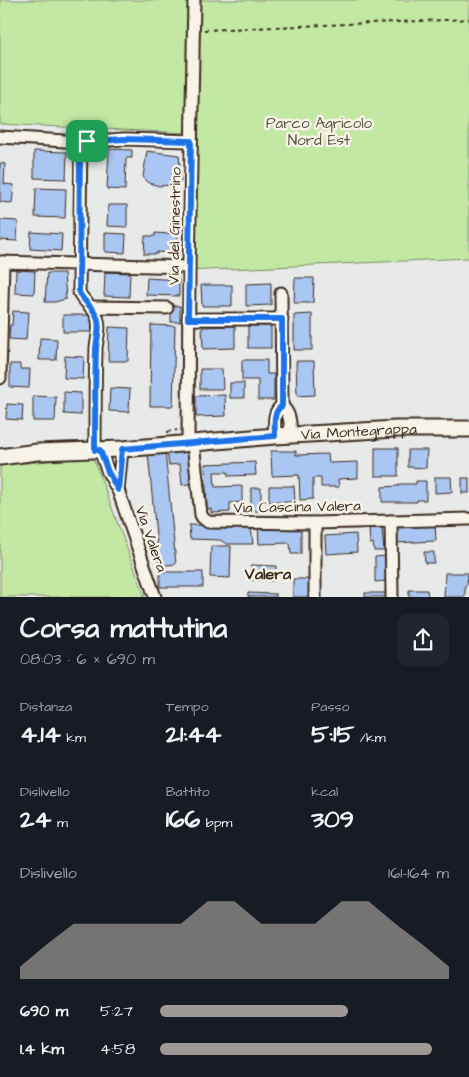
<!DOCTYPE html>
<html lang="it">
<meta charset="utf-8">
<style>
:root{--surface:#171b24;--page:#20242c;--text:#f1f3f6;--muted:#9ea1a6;--accent:#9f9995}
body{margin:0;font-family:"Architects Daughter",sans-serif;background:var(--page);color:var(--text);height:100vh;display:flex;flex-direction:column;font-size:19px;white-space:nowrap}
*{box-sizing:border-box;margin:0}
p{font-size:16px;color:var(--muted)}
.icon{flex:none;width:28px;height:28px;fill:none;stroke:currentColor;stroke-width:2;stroke-linecap:round;stroke-linejoin:round}
.map{position:relative;height:597px;overflow:hidden}
.panel{display:flex;flex-direction:column;background:var(--surface);flex:1}
.panel>*{flex:none}
.pin{position:absolute;display:grid;place-items:center;width:42px;height:42px;color:#fff;margin:-21px;border-radius:10px;box-shadow:0 2px 8px #0006}
.round{display:grid;place-items:center;flex:none;width:52px;height:52px;border-radius:10px;background:var(--page)}
.headline{display:flex;align-items:center;justify-content:space-between;height:85px;padding:0 20px}
h1{font-size:28px;font-weight:700;line-height:38px}
.metrics{display:grid;grid-template-columns:repeat(3,1fr);gap:8px;height:85px;padding:5px 20px}
.metrics div{display:grid;align-content:center}
.metrics b{font-size:25px;font-weight:700}
.metrics small{font-size:14px;font-weight:400}
.metrics p{font-size:14px}
.chart{height:140px;padding:10px 20px}
.chart p{display:flex;justify-content:space-between}
.chart svg{width:100%;height:90px;margin-top:5px;fill:var(--accent);opacity:.7}
ul{padding:0 20px;list-style:none;font-size:16px}
li{display:grid;grid-template-columns:80px 60px 1fr;align-items:center;height:38px}
li i{height:12px;border-radius:6px;background:var(--accent)}
.map>svg:first-child{display:block}
</style>
<div class="map">
<svg width="469" height="597" viewBox="0 0 469 597">
<rect width="100%" height="100%" fill="#e8eaea"/>
<filter id="ink" filterUnits="userSpaceOnUse"><feTurbulence type="fractalNoise" baseFrequency=".02" numOctaves="2"/><feDisplacementMap in="SourceGraphic" scale="10" xChannelSelector="R" yChannelSelector="G"/><feConvolveMatrix kernelMatrix="1 2 1 2 8 2 1 2 1" color-interpolation-filters="sRGB"/></filter>
<g filter="url(#ink)">
<g fill="#c2e8a3" stroke="#7e8960">
<path d="M0,0h469v258l-283,13 -1,-138 -185,-9z"/>
<path d="M93,457l52,140h-145v-135l27,1z"/>
</g>
<g fill="#aac6f2" stroke="#3b2a1e">
<path d="M109,149l23,1v8h-6l-1,32 -18,-1z"/>
<path d="M34,151l33,1 -1,27 -32,-1z"/>
<path d="M147,151l32,4 2,27 -10,3 -12,1 -10,-3 -6,-6z"/>
<path d="M0,163l5,1 -1,20 10,1 -2,18 -12,-1z"/>
<path d="M36,188l30,1 -1,29 -30,-1z"/>
<path d="M108,205h19v22l-20,-1z"/>
<path d="M0,220l18,1 -1,20 -17,-1z"/>
<path d="M169,231h9l-1,19h-7v3l-13,-1v2h-13l1,-18h10v-3l14,1z"/>
<path d="M31,232l31,2 -1,17 -31,-2z"/>
<path d="M105,233l21,1 -1,19 -20,-1z"/>
<path d="M16,270l19,1 -1,23 -19,-1z"/>
<path d="M105,272l25,1 -1,24 -25,-1z"/>
<path d="M47,273h17l2,26 -11,3h-10z"/>
<path d="M147,278l32,2v16l-33,-1z"/>
<path d="M295,278h19l-1,25h-19z"/>
<path d="M271,283v22l-25,1v-22z"/>
<path d="M201,285h31v21h-30z"/>
<rect x="171" y="306" width="9" height="16"/>
<path d="M13,311l16,1 -1,15h-1l-1,13 -17,-1 1,-14h2z"/>
<path d="M312,314v36h-18v-35z"/>
<path d="M63,315h32l-1,17h-31z"/>
<path d="M151,325l24,1 -2,80h-23z"/>
<path d="M235,326v22l-32,1 -1,-22z"/>
<rect x="248" y="326" width="23" height="22"/>
<path d="M109,327l20,1 -1,33h-20z"/>
<path d="M40,338l17,1 -1,21h-17z"/>
<path d="M65,356l19,1 -1,22 -19,-1z"/>
<path d="M242,360h25v14h7v26h-16v-20h-16z"/>
<path d="M296,361h18l1,34 -18,1z"/>
<path d="M10,364h10v5h10l-1,19 -19,-1z"/>
<path d="M200,369h22l1,20h-23z"/>
<rect x="230" y="383" width="14" height="15"/>
<path d="M110,388l20,1 -1,23 -20,-1z"/>
<path d="M64,392l17,1v22l-17,-1z"/>
<path d="M225,395l1,21 -30,1v-21z"/>
<path d="M33,396l23,1 -1,24h-22z"/>
<path d="M7,404l16,1 -1,15 -16,-1z"/>
<rect x="375" y="448" width="23" height="28"/>
<path d="M191,449l4,34 -13,2 -2,-21 -11,1 -2,-13z"/>
<path d="M408,450h19l-1,18 -18,-1z"/>
<path d="M165,451l11,113 -17,2 -11,-113z"/>
<path d="M271,451h25v4l32,-1 1,9 29,-1v16l-20,1 1,8h-18v-9h-8v21l-13,1 -1,-25 -27,1z"/>
<path d="M255,462l1,13 -28,1v-4h-14l1,15 27,-1v16l-12,1v9l-19,1v-4h-4l-2,-45z"/>
<path d="M435,477h16l1,15 -17,1z"/>
<rect x="462" y="478" width="7" height="15"/>
<path d="M416,481h10v19h-9v2h-35v-15l17,-1v-2h17z"/>
<path d="M269,486h25l1,16h-26z"/>
<rect x="251" y="488" width="10" height="23"/>
<path d="M435,522l1,19 -40,2v-19z"/>
<path d="M189,525l62,1 2,18h-26l-7,-4 -30,-1z"/>
<path d="M301,525v29h-10l-1,-11 -31,1 -1,-18z"/>
<path d="M369,527h13l2,24h-10l-1,-8 -3,1z"/>
<path d="M356,534l1,18 -31,2 -1,-18z"/>
<path d="M211,546h20l-1,32 -20,-1z"/>
<path d="M424,552h10v11h-9z"/>
<path d="M386,556v25l-11,1v-25z"/>
<path d="M251,565l25,1 -1,15 -25,-1z"/>
<rect x="160" y="572" width="43" height="15"/>
<path d="M445,573h23l-1,12h-2v12h-21z"/>
<rect x="293" y="579" width="17" height="18"/>
<path d="M409,590h18l1,7h-19z"/>
<path d="M248,593l28,1v3h-28z"/>
<rect x="365" y="593" width="23" height="4"/>
</g>
<g fill="none" stroke-linecap="round" stroke-linejoin="round">
<g stroke="#3b2a1e" stroke-width="15">
<g id="minor">
<path d="M0,137l81,5 43,-3 67,2"/>
<path d="M81,142l-2,150c4,10 15,15 18,25 4,10 0,21 -1,31 -1,34 -1,68 -1,102"/>
<path d="M0,262l189,5"/>
<path d="M281,293l1,113"/>
<path d="M91,307l76,1"/>
<path d="M188,319h94"/>
<path d="M0,378l3,-116"/>
<path d="M275,436c0,-11 -3,-24 7,-30 9,8 8,18 9,29"/>
<path d="M188,443l1,-176 5,-267"/>
<path d="M193,443l8,72 2,3 5,4 107,1 154,-4"/>
<path d="M100,450l8,22 10,18 37,107"/>
<path d="M118,490l4,-41"/>
<path d="M391,521l1,76"/>
<path d="M315,523v74"/>
</g>
</g>
<g stroke="#3b2a1e" stroke-width="19">
<g id="tertiary">
<path id="s1" d="M0,457l37,-5 85,-3 153,-13 121,-7h73"/>
</g>
</g>
<g stroke="#3b2a1e" stroke-width="2" stroke-dasharray="4 4" stroke-linecap="butt">
<path d="M204,30l265,-11"/>
<path d="M167,432l10,-2"/>
</g>
<use href="#minor" stroke="#f7f3e8" stroke-width="11"/>
<use href="#tertiary" stroke="#f7f3e8" stroke-width="15"/>
</g>
</g>
<g fill="none" stroke-linecap="round" stroke-linejoin="round" filter="url(#ink)">
<g stroke="#fff" stroke-width="10">
<path id="route" d="M124,139l67,2 -3,178h94v87c-10,6 -7,19 -7,30l-153,13 -4,41 -10,-18 -8,-22h-5c0,-34 0,-68 1,-102 1,-10 5,-21 1,-31 -3,-10 -14,-15 -18,-25l1,-142 1,-8z"/>
</g>
<use href="#route" stroke="#1a73e8" stroke-width="6"/>
</g>
<g text-anchor="middle" dominant-baseline="central" stroke-width="5" stroke-linejoin="round" paint-order="stroke">
<g font-size="15" fill="#565039" stroke="#f7f3e8">
<text x="319" y="123">Parco Agricolo<tspan x="319" dy="17">Nord Est</tspan></text>
</g>
<g font-size="15" fill="#3b2a1e" stroke="#f7f3e8">
<text transform="translate(175 226) rotate(-89)">Via del Ginestrino</text>
<text stroke="none"><textPath href="#s1" startOffset="360">Via Montegrappa</textPath></text>
<text transform="translate(297 507) rotate(-1)">Via Cascina Valera</text>
<text transform="translate(151 539) rotate(71)">Via Valera</text>
</g>
<g font-size="16" font-weight="bold" fill="#3b2a1e" stroke="#f7f3e8">
<text x="268" y="574">Valera</text>
</g>
</g>
</svg>
<div class="pin" style="left:87px;top:141px;background:#1e9e55"><svg class="icon" aria-label="arrive" viewBox="0 0 24 24"><path d="M6 21V4h12l-3 4 3 4H6"/></svg></div>
</div>
<section class="panel">
<div class="headline"><div><h1>Corsa mattutina</h1><p>08:03 · 6 × 690 m</p></div><a class="round"><svg class="icon" aria-label="share" viewBox="0 0 24 24"><path d="M12 15V3M7 8l5-5 5 5M5 13v7h14v-7"/></svg></a></div>
<div class="metrics">
<div><p>Distanza</p><b>4.14<small> km</small></b></div>
<div><p>Tempo</p><b>21:44</b></div>
<div><p>Passo</p><b>5:15<small> /km</small></b></div>
</div>
<div class="metrics">
<div><p>Dislivello</p><b>24<small> m</small></b></div>
<div><p>Battito</p><b>166<small> bpm</small></b></div>
<div><p>kcal</p><b>309</b></div>
</div>
<div class="chart"><p><span>Dislivello</span>161–164 m</p>
<svg viewBox="0 0 160 44" preserveAspectRatio="none"><path d="M0 44V38L10 27L20 17L30 17L40 17L50 17L60 17L70 6L80 6L90 17L100 17L110 17L120 6L130 6L140 17L150 27L160 38V44z"/></svg>
</div>
<ul>
<li><b>690 m</b>5:27<i style="width:65%"></i></li>
<li><b>1.4 km</b>4:58<i style="width:94%"></i></li>
</ul>
</section>
